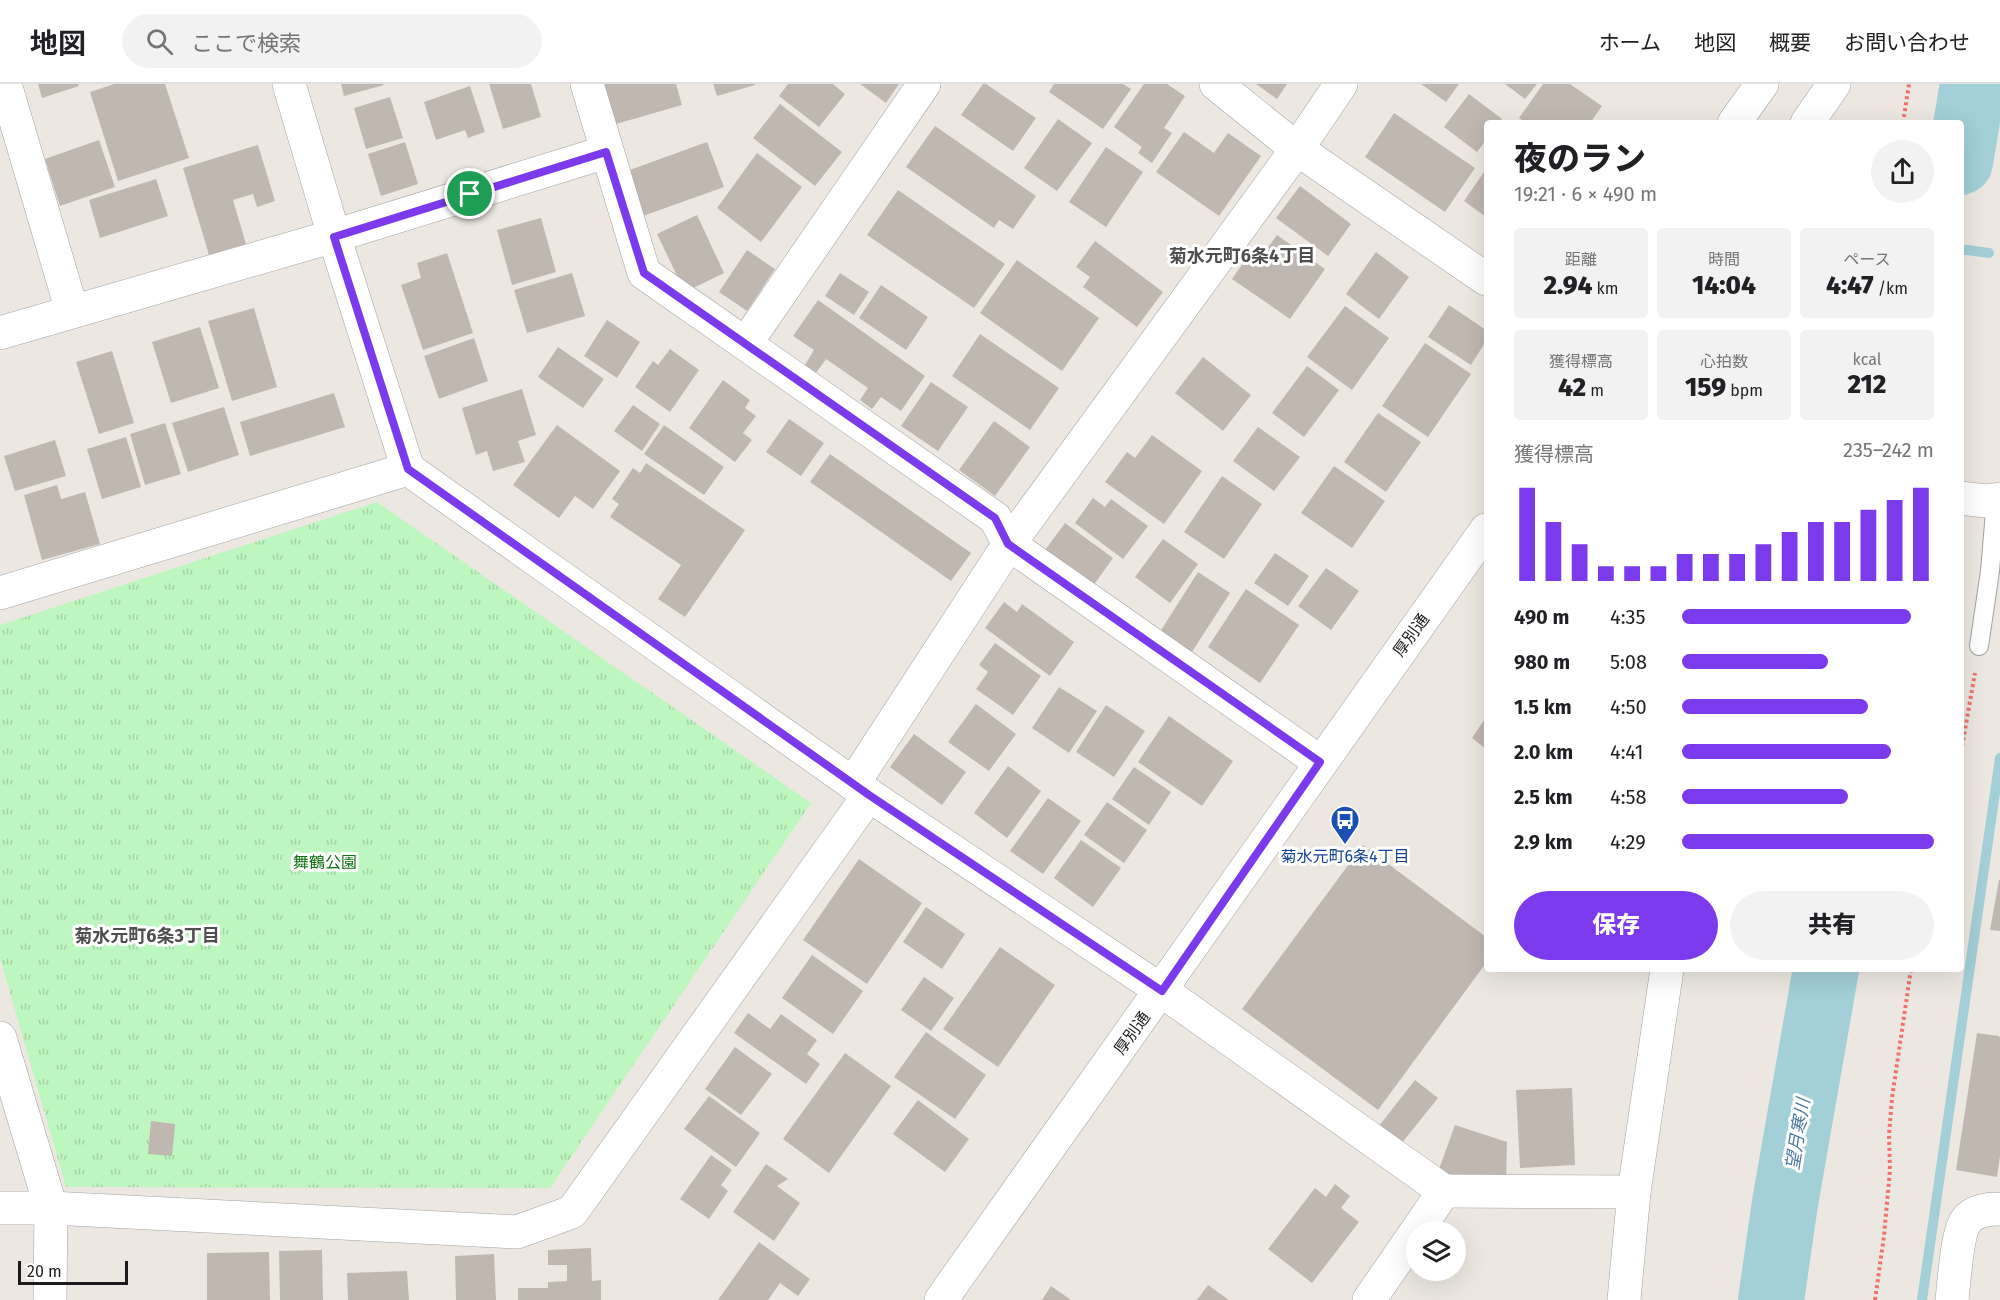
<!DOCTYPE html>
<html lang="ja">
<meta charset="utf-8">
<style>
:root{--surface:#fff;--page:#f2f2f2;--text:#202124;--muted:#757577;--line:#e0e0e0;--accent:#7c3aed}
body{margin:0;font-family:"Fira Sans","Noto Sans JP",sans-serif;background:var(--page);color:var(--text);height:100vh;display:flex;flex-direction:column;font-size:22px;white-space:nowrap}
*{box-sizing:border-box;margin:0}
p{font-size:20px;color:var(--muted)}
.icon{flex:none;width:33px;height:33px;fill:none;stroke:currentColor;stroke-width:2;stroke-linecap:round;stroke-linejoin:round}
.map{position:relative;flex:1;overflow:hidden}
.sheet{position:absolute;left:1484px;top:36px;width:480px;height:852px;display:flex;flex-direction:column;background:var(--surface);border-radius:6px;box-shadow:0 6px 24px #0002}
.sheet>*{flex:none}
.controls{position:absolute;left:1406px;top:1137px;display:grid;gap:12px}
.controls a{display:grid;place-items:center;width:60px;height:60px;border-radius:50%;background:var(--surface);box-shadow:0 6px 24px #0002;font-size:30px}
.scale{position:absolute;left:18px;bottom:15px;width:110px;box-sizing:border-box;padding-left:6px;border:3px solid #1b1b1b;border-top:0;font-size:16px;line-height:21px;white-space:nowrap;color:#1b1b1b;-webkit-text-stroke:4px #fff;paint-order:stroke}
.pin{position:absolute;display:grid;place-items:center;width:51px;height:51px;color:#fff;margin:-26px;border:3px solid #fff;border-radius:50%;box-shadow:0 2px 6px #0007}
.round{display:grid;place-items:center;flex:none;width:63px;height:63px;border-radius:32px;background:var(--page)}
.overview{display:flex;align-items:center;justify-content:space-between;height:102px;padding:0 30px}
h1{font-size:33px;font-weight:800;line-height:45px}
.metrics{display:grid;grid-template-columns:repeat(3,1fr);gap:9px;height:102px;padding:6px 30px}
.metrics div{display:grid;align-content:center;border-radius:6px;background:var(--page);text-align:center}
.metrics b{font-size:26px;font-weight:800}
.metrics small{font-size:16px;font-weight:400}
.metrics p{font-size:16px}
.chart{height:168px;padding:12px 30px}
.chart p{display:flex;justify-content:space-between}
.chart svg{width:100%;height:108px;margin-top:6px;stroke:var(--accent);stroke-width:6}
.primary-button{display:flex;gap:12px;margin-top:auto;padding:12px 30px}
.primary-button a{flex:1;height:69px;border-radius:36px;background:var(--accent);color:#fff;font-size:24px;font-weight:800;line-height:69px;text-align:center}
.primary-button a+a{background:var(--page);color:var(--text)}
ul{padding:0 30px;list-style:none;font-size:20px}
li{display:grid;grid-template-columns:96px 72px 1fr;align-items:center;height:45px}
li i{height:15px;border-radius:8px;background:var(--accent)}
header{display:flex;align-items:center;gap:36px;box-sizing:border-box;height:84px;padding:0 30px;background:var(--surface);border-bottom:2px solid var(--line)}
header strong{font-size:28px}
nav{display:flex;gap:33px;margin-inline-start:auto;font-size:21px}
.search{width:420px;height:54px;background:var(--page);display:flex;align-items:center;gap:15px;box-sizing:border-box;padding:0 21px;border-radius:33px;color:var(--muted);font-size:22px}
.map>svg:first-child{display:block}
</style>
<header>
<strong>地図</strong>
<div class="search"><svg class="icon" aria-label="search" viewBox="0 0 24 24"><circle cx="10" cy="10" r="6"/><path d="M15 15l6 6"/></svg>ここで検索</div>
<nav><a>ホーム</a><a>地図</a><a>概要</a><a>お問い合わせ</a></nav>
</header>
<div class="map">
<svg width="2000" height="1216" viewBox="0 0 2000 1216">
<defs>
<pattern id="park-tufts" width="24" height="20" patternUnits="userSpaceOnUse" patternTransform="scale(1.5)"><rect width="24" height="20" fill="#bef6bf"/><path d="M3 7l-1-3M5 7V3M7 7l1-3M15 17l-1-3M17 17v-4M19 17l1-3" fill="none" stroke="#a3d2a4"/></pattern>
</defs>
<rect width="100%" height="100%" fill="#ece8e1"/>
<path fill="url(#park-tufts)" d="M377,418l434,301 -261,385 -484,-1 -66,-229v-333z"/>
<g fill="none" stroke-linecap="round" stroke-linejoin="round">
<g stroke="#a3cfd8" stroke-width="10">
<path d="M1960,165l29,4"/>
<path d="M1922,1216l78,-542"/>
</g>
<g stroke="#a3cfd8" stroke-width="66">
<path d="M1960,78l13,-78"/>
<path d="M1771,1216l14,-97 41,-234"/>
</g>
</g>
<g fill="#c0b7b1">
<path d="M38,0h40l1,2 -37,12z"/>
<path d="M114,0h51l24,74 -71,23 -28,-89z"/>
<path d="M341,0h42l1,1 -40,11z"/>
<path d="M489,0h42l10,33 -38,12z"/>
<path d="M604,0h72l6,21 -66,19z"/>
<path d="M713,0h42v1l-38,11z"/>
<path d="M788,0h45l12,10 -26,33 -40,-31z"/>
<path d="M860,0h39l-13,19z"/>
<path d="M983,0h3l50,34 -23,33 -52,-36z"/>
<path d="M1054,0h69l8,5 -28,40 -54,-37z"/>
<path d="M1144,0h23l18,12 -21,32 8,5 -20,30 -14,-10 4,-6 -28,-20z"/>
<path d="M1256,0h31l-10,15z"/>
<path d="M1421,0h38l-13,18z"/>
<path d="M1505,0h32l-12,15z"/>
<path d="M1543,0h27l32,22 -12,17h-63l-8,-5z"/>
<path d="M470,2l15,46 -17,6 -3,-8 -29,10 -12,-38z"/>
<path d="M1469,10l33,25 -3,4h-13v17l-9,12 -33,-25z"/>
<path d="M390,13l13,41 -37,11 -12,-41z"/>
<path d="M780,20l62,48 -27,34 -62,-48z"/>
<path d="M1394,29l81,55 -30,44 -80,-55z"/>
<path d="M1058,35l34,24 -35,48 -33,-23z"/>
<path d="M935,42l101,70 -23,33 -14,-9 -5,8 -88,-61z"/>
<path d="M1184,48l30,21 14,-20 33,23 -42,60 -63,-44z"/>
<path d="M99,56l16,47 -55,19 -15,-47z"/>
<path d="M405,58l13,42 -37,12 -13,-42z"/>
<path d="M707,58l17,45 -81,29 -16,-45z"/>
<path d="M258,61l17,56 -18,6 -4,-13 -20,6 13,44 -37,11 -26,-87z"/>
<path d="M1106,63l37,25 -37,55 -37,-25z"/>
<path d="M757,69l45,34 -41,55 -44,-34z"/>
<path d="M1486,85v48l-22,-16z"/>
<path d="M156,95l12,37 -68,22 -11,-38z"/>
<path d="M1300,102l51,38 -23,32 -52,-38z"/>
<path d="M898,106l107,74 -31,44 -107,-73z"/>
<path d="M697,131l27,58 -39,19 -28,-58z"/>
<path d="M541,134l15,54 -44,13 -15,-55z"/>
<path d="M1277,151l48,34 -35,50 -58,-40 16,-23 9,6z"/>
<path d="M1095,157l68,51 -26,35 -54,-40 7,-10 -14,-10z"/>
<path d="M747,166l28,19 -28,42 -28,-19z"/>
<path d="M1376,168l33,25 -30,42 -33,-25z"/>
<path d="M447,169l26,80 -50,17 -22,-65 20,-7 -4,-15z"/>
<path d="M1017,176l82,58 -37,53 -82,-58z"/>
<path d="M572,189l13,43 -58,17 -13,-43z"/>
<path d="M840,189l29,19 -15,23 -29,-19z"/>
<path d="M881,201l47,32 -22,33 -47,-32z"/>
<path d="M818,216l107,76 -24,35 -20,-14 -9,12 -12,-9 8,-12 -42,-29 -10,14 -11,-8 9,-15 -21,-14z"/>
<path d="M1449,221l37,25v11l-15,24 -43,-28z"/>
<path d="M1345,222l44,32 -37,52 -45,-33z"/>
<path d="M254,224l23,79 -45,14 -24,-80z"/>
<path d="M607,236l33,22 -23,36 -33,-22z"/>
<path d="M200,243l19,61 -48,15 -19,-61z"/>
<path d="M980,250l79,54 -29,42 -78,-54z"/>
<path d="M474,254l14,43 -49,18 -15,-43z"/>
<path d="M1425,259l46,31 -43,63 -46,-31z"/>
<path d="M558,263l46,32 -21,29 -45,-31z"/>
<path d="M670,265l29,21 -29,42 -35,-25 18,-26 5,4z"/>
<path d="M112,267l22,72 -35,11 -23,-72z"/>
<path d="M1203,273l48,38 -28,36 -48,-38z"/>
<path d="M1307,282l32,24 -35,47 -32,-24z"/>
<path d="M723,296l27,20 -5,8 11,8 -13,17 9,7 -17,22 -46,-34z"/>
<path d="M931,298l37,25 -30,44 -37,-25z"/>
<path d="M522,305l14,46 -18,6 7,21 -32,9 -6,-20 -11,4 -14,-47z"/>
<path d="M334,309l11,34 -95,29 -10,-34z"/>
<path d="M633,321l27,19 -18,27 -28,-20z"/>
<path d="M224,323l15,48 -51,17 -16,-49z"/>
<path d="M1378,329l43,29 -35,50 -42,-30z"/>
<path d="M789,335l35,24 -23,33 -35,-24z"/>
<path d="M994,337l36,26 -35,49 -36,-26z"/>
<path d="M165,339l16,51 -36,11 -15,-51z"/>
<path d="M557,341l63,46 -27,38 -18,-13 -16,22 -46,-33z"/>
<path d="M664,341l60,42 -20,28 -60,-41z"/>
<path d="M1258,343l42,30 -26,34 -41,-30z"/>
<path d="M1152,351l50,36 -38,53 -59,-42 22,-30 8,6z"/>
<path d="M126,353l15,50 -39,12 -15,-50z"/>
<path d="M55,356l11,36 -51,15 -11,-35z"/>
<path d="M830,370l141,99 -20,28 -141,-99z"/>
<path d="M646,379l99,67 -60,87 -27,-18 23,-34 -71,-48 9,-13 -7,-5 21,-31 7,5z"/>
<path d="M1334,382l51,35 -33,47 -51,-35z"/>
<path d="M1222,392l40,28 -38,55 -40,-27z"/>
<path d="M57,401l4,14 24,-7 15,52 -58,16 -18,-65z"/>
<path d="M1093,414l12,9 6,-8 37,27 -25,33 -48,-36z"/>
<path d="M1065,439l48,35 -25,35 -48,-36z"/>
<path d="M1163,455l35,25 -28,39 -35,-26z"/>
<path d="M1275,469l34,23 -21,30 -34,-23z"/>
<path d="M1326,484l33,23 -28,39 -33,-24z"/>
<path d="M1198,488l32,21 -40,62 -32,-20z"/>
<path d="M1246,505l53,36 -39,58 -52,-36z"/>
<path d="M1004,518l13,10 5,-8 52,38 -24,34 -65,-48z"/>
<path d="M995,559l46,33 -28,39 -37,-26 12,-17 -9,-7z"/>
<path d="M1059,603l38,24 -28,42 -37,-25z"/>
<path d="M976,620l40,30 -27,37 -41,-29z"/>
<path d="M1106,621l39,26 -31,46 -38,-25z"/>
<path d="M1169,632l64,45 -31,45 -64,-44z"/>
<path d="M1486,633v32l-14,-11z"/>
<path d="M914,650l52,38 -24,33 -52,-38z"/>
<path d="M1008,682l33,25 -34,47 -33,-25z"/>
<path d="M1134,683l37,25 -22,33 -37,-26z"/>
<path d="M1048,714l33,23 -38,53 -33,-23z"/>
<path d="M1107,718l40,28 -23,33 -40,-28z"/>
<path d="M1081,756l40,28 -28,39 -39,-29z"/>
<path d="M1363,761l123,92v26l-108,147 -136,-101z"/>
<path d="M859,775l63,44 -55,81 -64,-44z"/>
<path d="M1999,796h1v51l-10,-1z"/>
<path d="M926,823l39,27 -23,35 -39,-27z"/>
<path d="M1000,863l55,38 -57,82 -55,-38z"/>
<path d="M812,871l51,36 -30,43 -51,-36z"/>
<path d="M924,893l30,21 -23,33 -30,-21z"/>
<path d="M748,929l22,16 11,-15 36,26 -10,14 13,10 -14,20 -72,-51z"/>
<path d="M926,948l60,43 -31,44 -61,-42z"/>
<path d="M1977,949l22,3 1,2v118l-3,21 -41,-7z"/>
<path d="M735,963l37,27 -31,41 -36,-26z"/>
<path d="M845,969l46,33 -62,87 -46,-34z"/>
<path d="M1415,996l23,18 -37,46 -22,-18z"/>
<path d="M1572,1004l3,77 -55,3 -4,-78z"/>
<path d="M709,1012l51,37 -24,34 -52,-38z"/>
<path d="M918,1016l51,39 -24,33 -52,-38z"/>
<path d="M151,1037l24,3 -3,32 -24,-2z"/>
<path d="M1455,1041l52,17 -1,41h-72z"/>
<path d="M711,1071l21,15 -11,15 7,6 -19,28 -29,-20z"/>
<path d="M766,1080l22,15 -11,7 23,17 -26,38 -41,-29z"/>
<path d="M1335,1100l15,12 -9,12 18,14 -47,61 -44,-34 47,-61 11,9z"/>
<path d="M759,1158l51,37 -12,17 -18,-13 -12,17h-50z"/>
<path d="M591,1164l1,33 9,-1v20h-83v-12h30v-6l19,-1v-16h-19v-15z"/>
<path d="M322,1166l1,50h-43l-1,-49z"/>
<path d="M269,1168l1,48h-63v-47z"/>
<path d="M494,1170l2,46h-40l-1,-44z"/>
<path d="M407,1187l2,29h-61l-1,-27z"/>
<path d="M1208,1201l21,15h-32z"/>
<path d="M1051,1202l20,14h-29z"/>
</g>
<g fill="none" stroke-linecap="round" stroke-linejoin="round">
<g stroke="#a2a2a2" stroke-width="20">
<path id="service" d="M1979,562l11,-75 6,-71"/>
</g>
<g stroke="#a2a2a2" stroke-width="34">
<g id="minor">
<path d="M5,0l67,227"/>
<path d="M289,0l45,152 74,233 461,326 293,196 282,200 -28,41"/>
<path d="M587,0l57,189 351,245 14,26 311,218"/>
<path d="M1216,0l81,65 189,130"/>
<path d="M0,249l334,-97 272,-84"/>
<path d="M746,259l178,-259"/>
<path d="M1960,414l26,3 14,-2"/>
<path d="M0,509l408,-124"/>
<path d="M853,700l156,-240 288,-395 44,-65"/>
<path d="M0,954l51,170 -1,92"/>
<path d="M1444,1107l190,1"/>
<path d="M0,1124h51l466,24 55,-20 297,-417"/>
<path d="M1369,1216l47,-68"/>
<path d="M1624,1216l10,-108 33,-223"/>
<path d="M1952,1216c2,-17 5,-67 14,-79 8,-11 22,-12 34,-12"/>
</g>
</g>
<g stroke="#a2a2a2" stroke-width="34">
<g id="tertiary">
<path d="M1734,39l28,-39"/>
<path d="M1807,39l27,-39"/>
<path d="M941,1216c183,-256 362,-514 545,-770"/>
</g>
</g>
<g stroke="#f3716b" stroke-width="4" stroke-dasharray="3 3" stroke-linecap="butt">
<path d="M1903,39l6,-39"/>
<path d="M1960,674l15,-85"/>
<path d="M1875,1216l9,-64 6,-66 -1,-35 3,-37 19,-129"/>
</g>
<use href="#service" stroke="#fff" stroke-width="18"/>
<use href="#minor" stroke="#fff" stroke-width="33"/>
<use href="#tertiary" stroke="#fff" stroke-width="33"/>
</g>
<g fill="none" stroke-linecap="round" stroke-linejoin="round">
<g stroke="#fff" stroke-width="12">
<path id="route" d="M606,68l38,121 351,245 13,26 312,218 -158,229 -293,-196 -461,-326 -74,-232z"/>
</g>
<use href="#route" stroke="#7c3aed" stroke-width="8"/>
</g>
<defs>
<g id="bus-pin" transform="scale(1.5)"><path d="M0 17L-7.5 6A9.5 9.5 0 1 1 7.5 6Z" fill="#1a4fb4" stroke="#fff"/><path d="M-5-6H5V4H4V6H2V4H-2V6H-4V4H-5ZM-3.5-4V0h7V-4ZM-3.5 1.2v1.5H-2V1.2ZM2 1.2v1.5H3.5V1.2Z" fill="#fff"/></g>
</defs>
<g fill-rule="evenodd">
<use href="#bus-pin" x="1345" y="736"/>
</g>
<g text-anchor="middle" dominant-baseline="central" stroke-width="6" stroke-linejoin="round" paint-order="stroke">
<g font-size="16" fill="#1b1b1b" stroke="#fff">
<text transform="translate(1411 551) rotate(-54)">厚別通</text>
<text transform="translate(1132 949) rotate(-54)">厚別通</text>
</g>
<g font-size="16" fill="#164399" stroke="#fff">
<text x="1345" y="772">菊水元町6条4丁目</text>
</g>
<g font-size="16" fill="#107212" stroke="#fff">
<text x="325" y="778">舞鶴公園</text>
</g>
<g font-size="18" font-weight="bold" fill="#4e4e4e" stroke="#fff">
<text x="1242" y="172">菊水元町6条4丁目</text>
<text x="147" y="852">菊水元町6条3丁目</text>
</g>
<g font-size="18" font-style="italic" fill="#4a799e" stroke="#fff">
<text transform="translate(1798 1050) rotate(-81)">望月寒川</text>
</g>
</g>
</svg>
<div class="controls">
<a><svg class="icon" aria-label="layers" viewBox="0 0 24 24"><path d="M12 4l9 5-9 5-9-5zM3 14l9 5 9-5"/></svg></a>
</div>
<div class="scale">20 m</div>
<div class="pin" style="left:470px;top:110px;background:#1e9e55"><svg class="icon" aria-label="arrive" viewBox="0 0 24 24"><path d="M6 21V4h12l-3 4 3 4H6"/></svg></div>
<section class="sheet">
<div class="overview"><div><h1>夜のラン</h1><p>19:21 · 6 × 490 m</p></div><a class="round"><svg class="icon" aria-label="share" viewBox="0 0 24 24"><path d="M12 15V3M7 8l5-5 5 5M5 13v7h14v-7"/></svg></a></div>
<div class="metrics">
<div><p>距離</p><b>2.94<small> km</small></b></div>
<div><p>時間</p><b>14:04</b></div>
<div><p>ペース</p><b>4:47<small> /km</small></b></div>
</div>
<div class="metrics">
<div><p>獲得標高</p><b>42<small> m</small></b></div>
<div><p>心拍数</p><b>159<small> bpm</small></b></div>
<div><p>kcal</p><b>212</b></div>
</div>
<div class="chart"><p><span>獲得標高</span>235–242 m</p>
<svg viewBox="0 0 160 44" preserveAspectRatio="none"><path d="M5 44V6M15 44V20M25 44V29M35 44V38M45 44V38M55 44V38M65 44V33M75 44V33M85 44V33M95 44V29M105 44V24M115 44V20M125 44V20M135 44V15M145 44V11M155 44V6"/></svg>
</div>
<ul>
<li><b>490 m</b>4:35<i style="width:91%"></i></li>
<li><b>980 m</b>5:08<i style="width:58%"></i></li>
<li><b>1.5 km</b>4:50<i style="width:74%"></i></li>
<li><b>2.0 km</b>4:41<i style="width:83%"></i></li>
<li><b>2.5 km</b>4:58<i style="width:66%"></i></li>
<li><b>2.9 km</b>4:29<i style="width:100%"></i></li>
</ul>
<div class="primary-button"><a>保存</a><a>共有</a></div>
</section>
</div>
